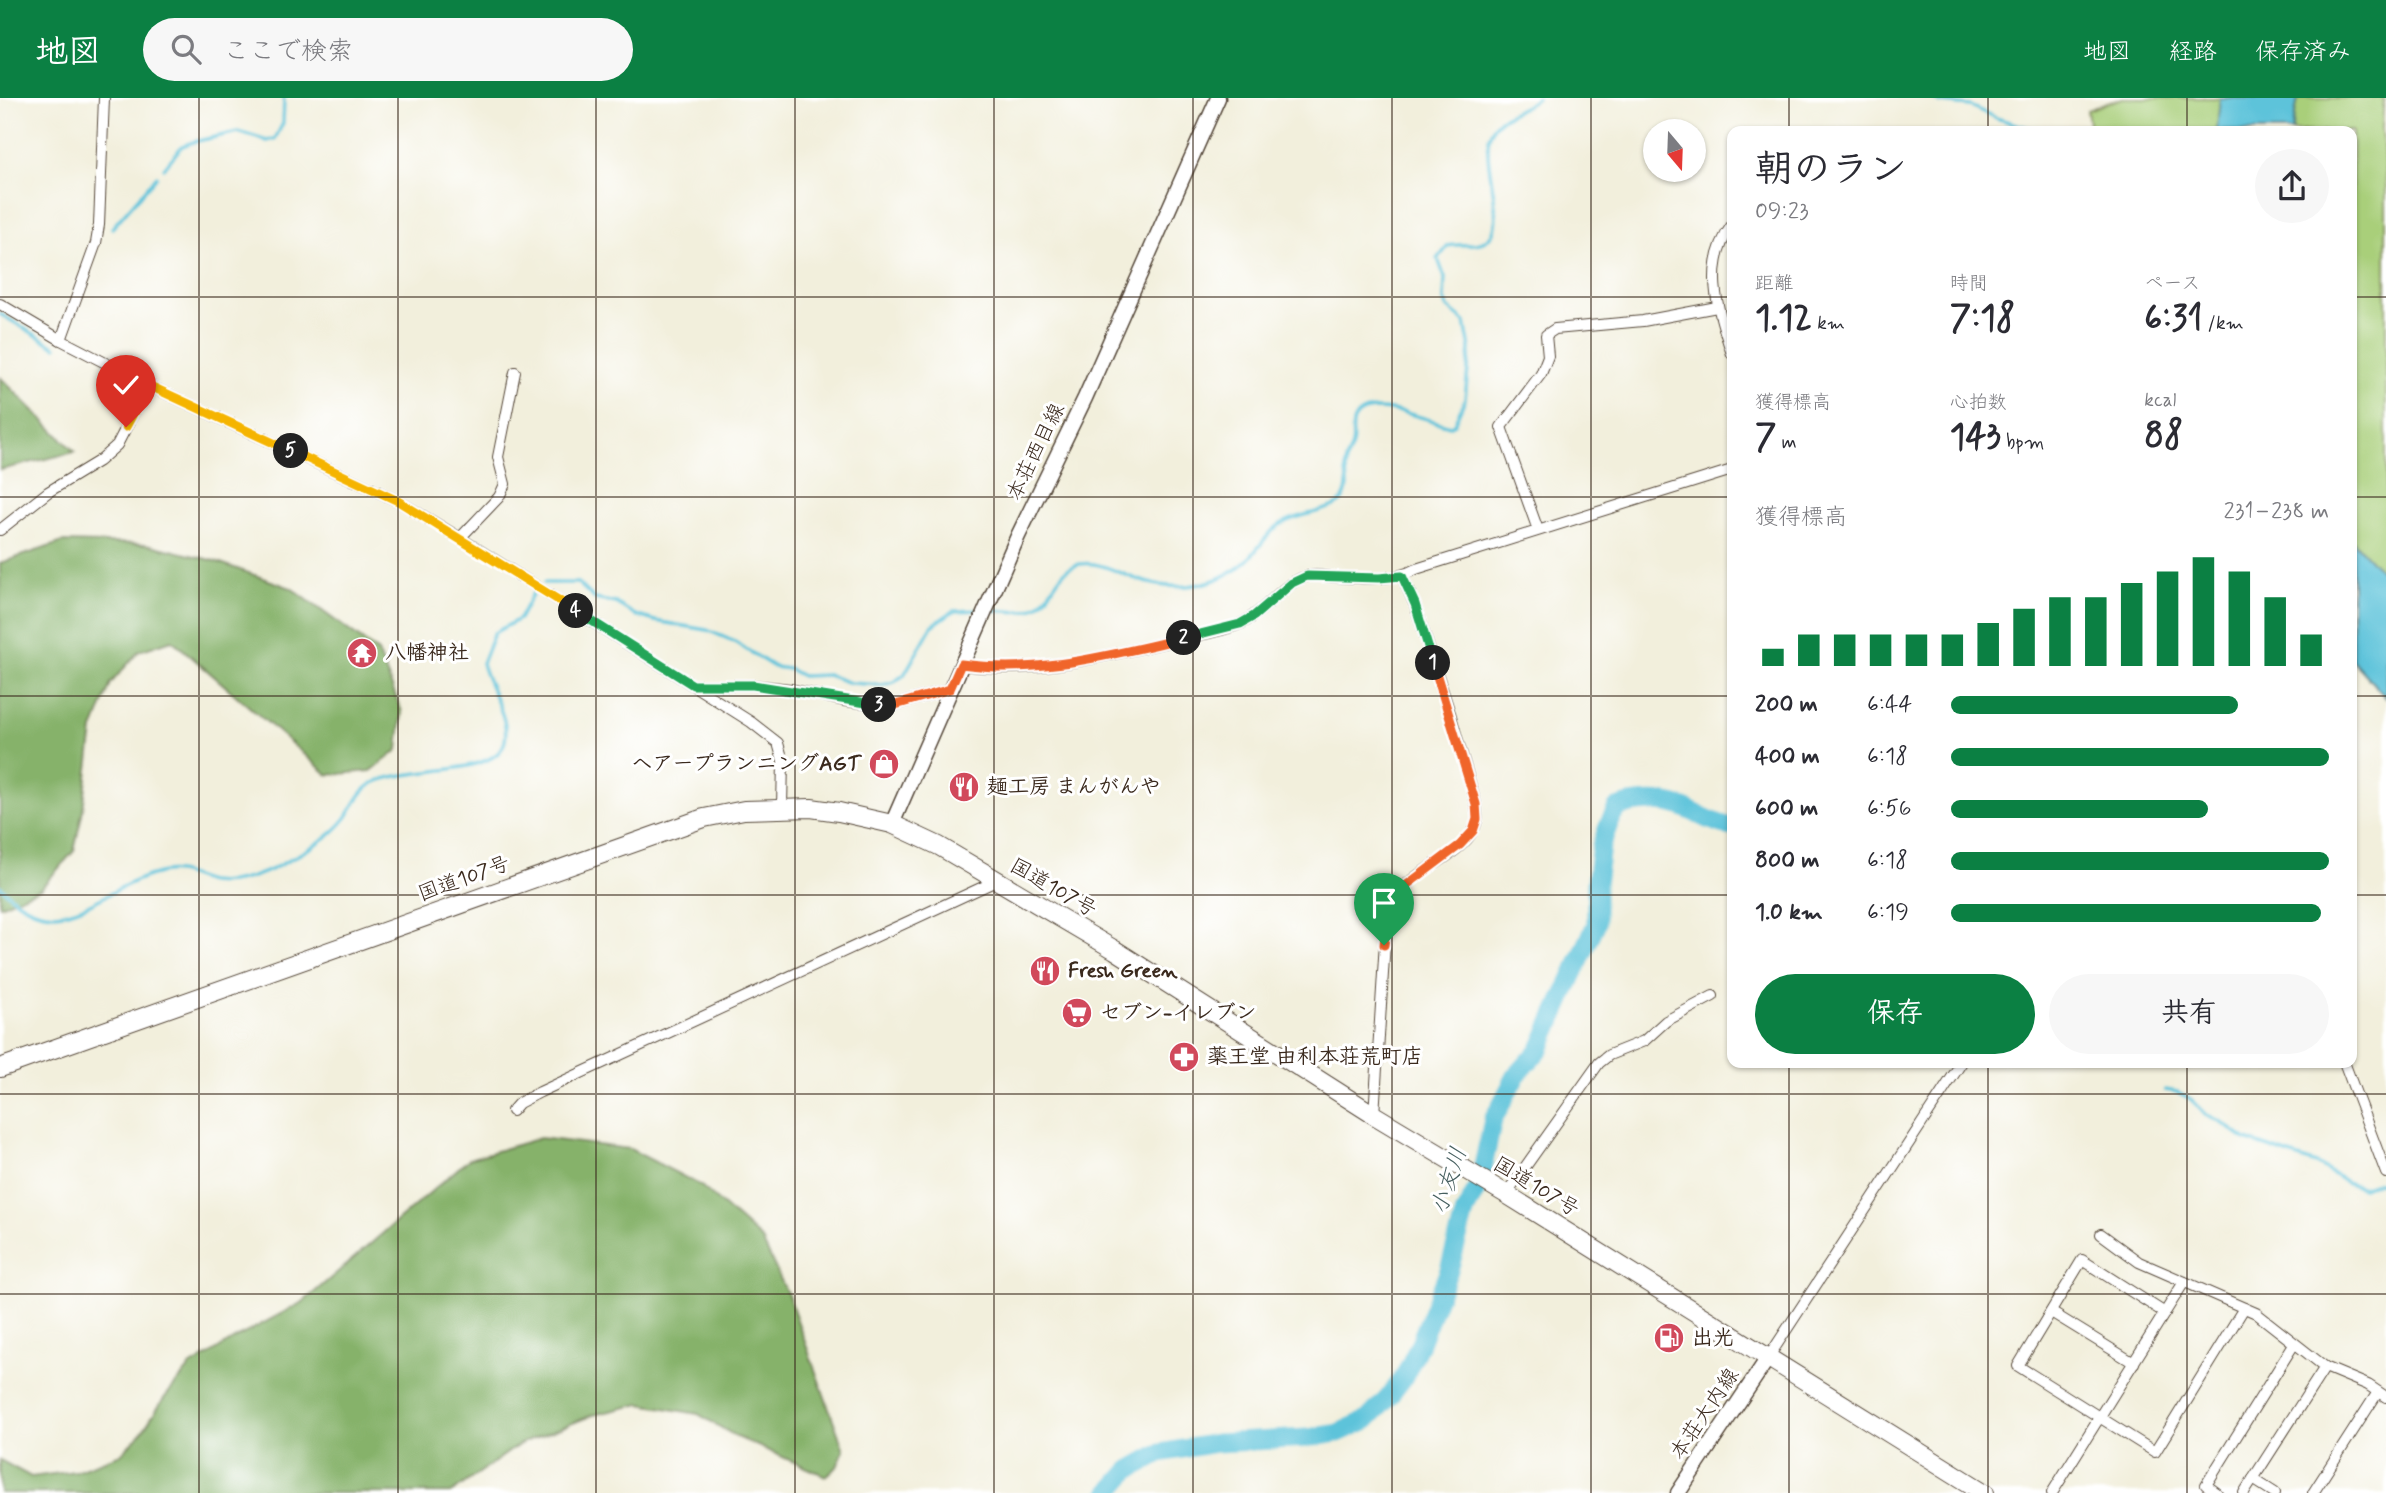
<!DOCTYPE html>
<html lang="ja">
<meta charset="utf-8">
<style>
:root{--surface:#fff;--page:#f7f7f7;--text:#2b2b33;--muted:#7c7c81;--accent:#0b8043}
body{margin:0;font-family:Mynerve,"Klee One",sans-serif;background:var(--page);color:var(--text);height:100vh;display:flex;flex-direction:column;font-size:26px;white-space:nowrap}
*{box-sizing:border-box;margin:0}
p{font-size:23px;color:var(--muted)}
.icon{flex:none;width:38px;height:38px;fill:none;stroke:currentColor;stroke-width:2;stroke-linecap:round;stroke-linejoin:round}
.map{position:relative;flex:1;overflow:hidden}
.details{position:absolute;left:1727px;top:28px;width:630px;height:942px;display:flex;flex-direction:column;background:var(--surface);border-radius:14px;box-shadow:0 2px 5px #0004}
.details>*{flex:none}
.needle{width:46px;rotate:161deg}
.fabs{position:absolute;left:1643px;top:21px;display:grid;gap:14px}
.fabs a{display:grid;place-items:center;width:63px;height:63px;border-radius:50%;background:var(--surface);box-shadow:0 2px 5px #0004;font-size:35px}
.pin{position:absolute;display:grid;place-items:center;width:60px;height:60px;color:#fff;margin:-72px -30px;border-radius:50% 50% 50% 0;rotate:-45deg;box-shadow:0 0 7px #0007}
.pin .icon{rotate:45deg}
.km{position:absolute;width:35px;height:35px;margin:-18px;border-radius:50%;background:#222;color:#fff;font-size:19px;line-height:35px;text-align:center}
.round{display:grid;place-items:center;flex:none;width:74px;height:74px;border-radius:37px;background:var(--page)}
.overview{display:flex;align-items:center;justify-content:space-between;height:119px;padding:0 28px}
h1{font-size:38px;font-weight:700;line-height:52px}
.figures{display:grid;grid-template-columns:repeat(3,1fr);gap:10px;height:119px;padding:7px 28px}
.figures div{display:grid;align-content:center}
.figures b{font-size:35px;font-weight:700}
.figures small{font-size:19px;font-weight:400}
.figures p{font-size:19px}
.chart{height:196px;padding:14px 28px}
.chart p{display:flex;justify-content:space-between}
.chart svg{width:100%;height:126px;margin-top:7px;stroke:var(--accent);stroke-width:6}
.cta{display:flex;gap:14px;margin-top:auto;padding:14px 28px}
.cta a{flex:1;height:80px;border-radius:42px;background:var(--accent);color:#fff;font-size:28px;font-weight:700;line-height:80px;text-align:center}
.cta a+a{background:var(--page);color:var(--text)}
ul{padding:0 28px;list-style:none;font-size:23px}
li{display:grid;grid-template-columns:112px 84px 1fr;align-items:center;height:52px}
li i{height:18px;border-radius:9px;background:var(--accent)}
header{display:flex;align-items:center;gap:42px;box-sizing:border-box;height:98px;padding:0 35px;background:var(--accent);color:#fff}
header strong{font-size:33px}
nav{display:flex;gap:38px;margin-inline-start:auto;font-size:24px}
.search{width:490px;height:63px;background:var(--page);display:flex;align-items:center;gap:18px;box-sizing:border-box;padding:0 24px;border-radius:38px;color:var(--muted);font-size:26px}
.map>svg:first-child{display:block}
</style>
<header>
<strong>地図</strong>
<div class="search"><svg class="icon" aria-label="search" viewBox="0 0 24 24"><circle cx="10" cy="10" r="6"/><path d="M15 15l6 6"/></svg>ここで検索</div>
<nav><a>地図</a><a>経路</a><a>保存済み</a></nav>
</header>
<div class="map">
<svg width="2386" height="1395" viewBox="0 0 2386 1395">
<rect width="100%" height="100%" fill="#fff"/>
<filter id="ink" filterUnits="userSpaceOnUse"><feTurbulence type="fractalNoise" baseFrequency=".0143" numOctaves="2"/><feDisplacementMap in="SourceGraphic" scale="14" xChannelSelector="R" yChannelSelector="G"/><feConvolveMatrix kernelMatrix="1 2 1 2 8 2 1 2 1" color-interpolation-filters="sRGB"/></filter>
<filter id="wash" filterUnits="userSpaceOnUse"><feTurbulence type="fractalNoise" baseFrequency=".00686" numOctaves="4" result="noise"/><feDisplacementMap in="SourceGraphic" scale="28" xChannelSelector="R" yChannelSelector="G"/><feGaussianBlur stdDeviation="1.57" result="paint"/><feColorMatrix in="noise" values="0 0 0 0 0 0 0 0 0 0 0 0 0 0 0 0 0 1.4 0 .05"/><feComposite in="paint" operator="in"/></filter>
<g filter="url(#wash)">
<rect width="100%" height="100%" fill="#f2efdc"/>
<g fill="#a9cf7a" stroke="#727c4c" stroke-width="2">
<path d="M2122,0h98l-3,33h-127l-3,-21z"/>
<path d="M2298,0h86l-2,30 4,58v391l-34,-37v-409h-60z"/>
</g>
<g fill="#86b26a" stroke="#606e44" stroke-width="2">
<path d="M0,279l75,75 -75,18z"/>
<path d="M63,444l84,2 68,17 76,27 87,64 24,60 -4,38 -27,21 -43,4 -156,-135 -33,11 -28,32 -18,47 -10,79 -9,42 -33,37 -41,18v-343z"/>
<path d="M540,1040l90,11 70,36 62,55 26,55 56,155 -7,17 -11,9 -89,-39 -39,-23 -57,-10 -48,11 -73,29 -69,49h-451v-33l31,17 44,-6 46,-17 21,-22 23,-35 25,-30 44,-28 69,-37 166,-143z"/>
</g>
<g fill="#5dc3da" stroke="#4c767c" stroke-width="2">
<path d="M2220,0h78l-6,33h-75z"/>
<path d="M2352,442l34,37v121l-34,-38z"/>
</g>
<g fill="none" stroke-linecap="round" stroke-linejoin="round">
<g stroke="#5dc3da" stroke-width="3.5">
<path d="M1933,0l8,5 29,3 26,12 43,13"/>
<path d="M164,70l18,-22 11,-4 45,-10 29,9 8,-2 8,-16 1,-25"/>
<path d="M112,130l45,-52"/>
<path d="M0,216l56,33"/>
<path d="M544,485h34l17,16 21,4 19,12 20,6 52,9 26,11 41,26 15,2 13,7 26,-1 22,8 33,2 11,-3 10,-7 28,-49 21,-15 28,-1"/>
<path d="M989,512c14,0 28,4 42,-1 23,-9 23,-40 49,-45 20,-3 39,9 56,15 35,13 76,9 106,-14 14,-11 22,-29 36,-39 16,-12 51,-13 63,-25 11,-12 3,-28 5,-41 2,-5 5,-10 6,-15 3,-11 -5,-25 10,-33 22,-10 66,8 88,14l4,-2 11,-25 5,-50 -5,-27 -17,-14 -4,-8 1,-22 -7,-19 10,-13c12,-3 26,1 37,-5 28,-15 -10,-86 8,-113 10,-15 31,-18 44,-30"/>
<path d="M0,788c62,65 102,-3 164,-14 18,-3 29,7 46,10 39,5 77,-20 108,-39 11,-7 20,-15 28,-25 9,-13 15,-30 30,-36 30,-14 110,-7 126,-34 14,-23 -15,-61 -20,-85l12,-30 25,-14 14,-26"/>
<path d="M2165,992l13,2 11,6 16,16 15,7 26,19 70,24 30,18 16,6 18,-6"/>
</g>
<path stroke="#5dc3da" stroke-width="19" d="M1109,1395l19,-22 32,-18 56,-10 92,-5 30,-5 29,-13 21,-22 16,-21 14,-29 31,-78 16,-58 14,-27 14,-65 23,-44 24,-27 56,-125v-40l5,-38 9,-25 7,-13c17,-7 48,-8 65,-1 17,7 32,17 50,20"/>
</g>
</g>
<g filter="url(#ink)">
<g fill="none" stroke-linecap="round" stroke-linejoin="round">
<g stroke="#56483a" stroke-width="12">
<g id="street">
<path d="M1732,127c-30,41 -14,85 0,129"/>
<path d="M0,206l61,36 87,45 250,116 62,37 291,184 27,21 5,18 -1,46"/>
<path d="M61,242l35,-97 3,-18 5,-127"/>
<path d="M0,432l48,-38 51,-31 18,-16 31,-60"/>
<path d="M1538,432l-37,-103 40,-53 7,-18 -2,-21 9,-6 88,-8 74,-14"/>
<path d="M460,440l39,-41 6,-13 -7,-27 17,-85"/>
<path d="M961,567c73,10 136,-7 207,-23 23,-6 50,-9 72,-18 25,-11 40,-39 65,-47 8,-3 19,-1 27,0 29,0 58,6 84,-8l316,-99"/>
<path d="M693,587h60l38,4 53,12 48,5 58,-17"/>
<path d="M2344,964l42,111"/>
<path d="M512,1013l7,-8 21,-11 456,-211"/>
<path d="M1374,1017l12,-189c4,-12 9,-29 18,-39 20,-21 67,-37 73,-67 1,-5 -1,-11 -1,-16l-26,-91 -35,-108 -13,-29"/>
<path d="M1506,1096l93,-131 10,-8 35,-14 22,-20 47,-25"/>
<path d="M2101,1136l38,28 117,51 69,54 43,18 18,12"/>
<path d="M2051,1214l83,51"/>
<path d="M2165,1215l-83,-53 -64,106 137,86 89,-144"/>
<path d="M1768,1260l194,-296"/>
<path d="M2253,1381l22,14"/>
<path d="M2052,1395l132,-211"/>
<path d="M2217,1395l-11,-8 88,-141"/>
<path d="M2244,1395l81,-126"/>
<path d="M2313,1395l65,-101"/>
</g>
</g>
<g stroke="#56483a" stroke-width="17">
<g id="primary">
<path d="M892,726l126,-288 67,-138 133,-300"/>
<path d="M1678,1395l90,-135"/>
</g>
</g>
<g stroke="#56483a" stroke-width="20">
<path id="highway" d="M0,970l704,-250 40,-8 67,-2 28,4 53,12 47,22 176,104 259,165 132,79 479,299"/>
</g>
<use href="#street" stroke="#fff" stroke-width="10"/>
<use href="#primary" stroke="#fff" stroke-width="14"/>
<use href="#highway" stroke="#fff" stroke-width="18"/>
</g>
</g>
<g fill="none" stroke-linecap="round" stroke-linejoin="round" filter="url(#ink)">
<g stroke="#fff" stroke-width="14">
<path id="split-1" d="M1384,847l2,-19 6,-19 12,-20 56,-42 13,-14 4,-12 -1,-15 -43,-141"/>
</g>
<g stroke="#fff" stroke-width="14">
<path id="split-2" d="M1184,540l56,-14 14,-8 38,-33 15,-7 72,2 23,-2 13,28 18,59"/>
</g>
<g stroke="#fff" stroke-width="14">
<path id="split-3" d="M879,607l13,1 58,-17 11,-25c79,11 148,-9 223,-26"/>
</g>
<g stroke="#fff" stroke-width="14">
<path id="split-4" d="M576,513l117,74h60l126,20"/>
</g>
<g stroke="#fff" stroke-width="14">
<path id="split-5" d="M291,353l107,50 178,110"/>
</g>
<g stroke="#fff" stroke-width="14">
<path id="split-6" d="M126,329l22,-42 143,66"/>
</g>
<use href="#split-1" stroke="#f0652b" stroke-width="9"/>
<use href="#split-2" stroke="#22a559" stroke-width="9"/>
<use href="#split-3" stroke="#f0652b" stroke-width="9"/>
<use href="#split-4" stroke="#22a559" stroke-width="9"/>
<use href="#split-5" stroke="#f5b400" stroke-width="9"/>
<use href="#split-6" stroke="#f5b400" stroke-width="9"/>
</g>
<path fill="none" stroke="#3b2a1e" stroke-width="2" stroke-opacity="0.55" d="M199,0v1395M398,0v1395M596,0v1395M795,0v1395M994,0v1395M1193,0v1395M1392,0v1395M1591,0v1395M1789,0v33M1988,0v33M2187,0v33M0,199h1732M2352,199h34M0,399h1732M2352,399h34M0,598h1732M2352,598h34M0,797h1732M2352,797h34M1789,964v431M1988,964v431M2187,964v431M0,996h2386M0,1196h2386"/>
<defs>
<g id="temple-disc" transform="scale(1.575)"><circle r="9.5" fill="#d1495b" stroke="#fff"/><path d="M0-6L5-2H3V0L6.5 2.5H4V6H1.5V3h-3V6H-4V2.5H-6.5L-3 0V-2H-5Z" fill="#fff"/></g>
<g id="shop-disc" transform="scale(1.575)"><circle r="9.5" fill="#d1495b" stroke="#fff"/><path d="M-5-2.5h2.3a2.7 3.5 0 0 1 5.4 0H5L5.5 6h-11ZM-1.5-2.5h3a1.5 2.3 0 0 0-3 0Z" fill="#fff"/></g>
<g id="restaurant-disc" transform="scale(1.575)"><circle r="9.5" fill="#d1495b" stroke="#fff"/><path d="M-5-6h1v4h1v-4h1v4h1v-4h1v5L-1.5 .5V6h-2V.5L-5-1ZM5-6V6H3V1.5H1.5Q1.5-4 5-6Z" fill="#fff"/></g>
<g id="supermarket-disc" transform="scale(1.575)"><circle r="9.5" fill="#d1495b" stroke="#fff"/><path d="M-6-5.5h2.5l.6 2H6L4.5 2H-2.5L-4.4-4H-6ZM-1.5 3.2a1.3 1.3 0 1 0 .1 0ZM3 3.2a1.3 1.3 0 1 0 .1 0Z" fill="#fff"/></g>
<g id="pharmacy-disc" transform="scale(1.575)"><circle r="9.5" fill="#d1495b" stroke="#fff"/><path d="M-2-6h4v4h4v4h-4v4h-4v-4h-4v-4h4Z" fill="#fff"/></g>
<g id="fuel-disc" transform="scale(1.575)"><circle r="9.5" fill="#d1495b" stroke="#fff"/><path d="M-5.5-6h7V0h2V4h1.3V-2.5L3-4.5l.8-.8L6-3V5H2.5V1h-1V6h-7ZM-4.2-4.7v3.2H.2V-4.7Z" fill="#fff"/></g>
</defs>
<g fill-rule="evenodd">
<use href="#temple-disc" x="362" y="555"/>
<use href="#shop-disc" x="884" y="666"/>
<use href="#restaurant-disc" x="964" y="689"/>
<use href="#restaurant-disc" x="1045" y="873"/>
<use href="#supermarket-disc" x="1077" y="915"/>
<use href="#pharmacy-disc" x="1184" y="959"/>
<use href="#fuel-disc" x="1669" y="1240"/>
</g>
<g text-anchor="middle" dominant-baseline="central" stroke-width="6" stroke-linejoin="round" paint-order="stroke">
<g font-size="21" fill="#3b2a1e" stroke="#fff">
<text transform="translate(1036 354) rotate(-64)">本荘西目線</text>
<text transform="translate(464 781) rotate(-20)">国道107号</text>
<text transform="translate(1053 790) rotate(30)">国道107号</text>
<text transform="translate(1536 1089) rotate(31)">国道107号</text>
<text transform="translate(1705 1316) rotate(-56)">本荘大内線</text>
</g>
<g font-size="21" font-weight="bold" fill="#3b2a1e" stroke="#fff" text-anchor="start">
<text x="385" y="555">八幡神社</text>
<text x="861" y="666" text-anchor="end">ヘアープランニングAGT</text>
<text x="987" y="689">麺工房 まんがんや</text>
<text x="1068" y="873">Fresh Green</text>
<text x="1100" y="915">セブン-イレブン</text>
<text x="1207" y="959">薬王堂 由利本荘荒町店</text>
<text x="1692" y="1240">出光</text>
</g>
<g font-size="23" font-style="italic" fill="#476060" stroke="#fff">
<text transform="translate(1450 1083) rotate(-72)">小友川</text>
</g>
</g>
</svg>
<div class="fabs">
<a><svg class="needle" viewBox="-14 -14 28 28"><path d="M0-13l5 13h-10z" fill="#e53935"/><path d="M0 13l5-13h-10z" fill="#7c7c81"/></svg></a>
</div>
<div class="pin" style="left:1384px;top:847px;background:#1e9e55"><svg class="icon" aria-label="arrive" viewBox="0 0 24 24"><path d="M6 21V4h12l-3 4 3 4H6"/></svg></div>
<div class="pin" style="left:126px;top:329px;background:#d93025"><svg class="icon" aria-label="check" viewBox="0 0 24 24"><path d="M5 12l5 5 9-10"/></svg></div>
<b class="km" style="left:1433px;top:565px">1</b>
<b class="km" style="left:1184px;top:540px">2</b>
<b class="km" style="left:879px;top:607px">3</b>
<b class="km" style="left:576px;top:513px">4</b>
<b class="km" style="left:291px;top:353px">5</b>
<section class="details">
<div class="overview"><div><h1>朝のラン</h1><p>09:23</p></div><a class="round"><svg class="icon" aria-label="share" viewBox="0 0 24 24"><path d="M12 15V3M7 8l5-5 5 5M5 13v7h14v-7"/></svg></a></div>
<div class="figures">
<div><p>距離</p><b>1.12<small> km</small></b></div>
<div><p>時間</p><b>7:18</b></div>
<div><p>ペース</p><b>6:31<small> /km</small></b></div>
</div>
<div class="figures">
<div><p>獲得標高</p><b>7<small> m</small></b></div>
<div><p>心拍数</p><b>143<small> bpm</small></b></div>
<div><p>kcal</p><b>88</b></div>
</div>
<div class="chart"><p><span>獲得標高</span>231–238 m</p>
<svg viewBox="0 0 160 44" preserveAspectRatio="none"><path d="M5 44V38M15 44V33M25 44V33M35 44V33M45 44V33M55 44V33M65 44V29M75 44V24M85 44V20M95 44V20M105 44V15M115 44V11M125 44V6M135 44V11M145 44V20M155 44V33"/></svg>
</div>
<ul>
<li><b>200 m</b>6:44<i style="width:76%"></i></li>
<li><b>400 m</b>6:18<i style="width:100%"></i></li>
<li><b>600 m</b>6:56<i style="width:68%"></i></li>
<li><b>800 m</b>6:18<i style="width:100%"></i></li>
<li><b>1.0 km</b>6:19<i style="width:98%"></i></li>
</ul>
<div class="cta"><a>保存</a><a>共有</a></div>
</section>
</div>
